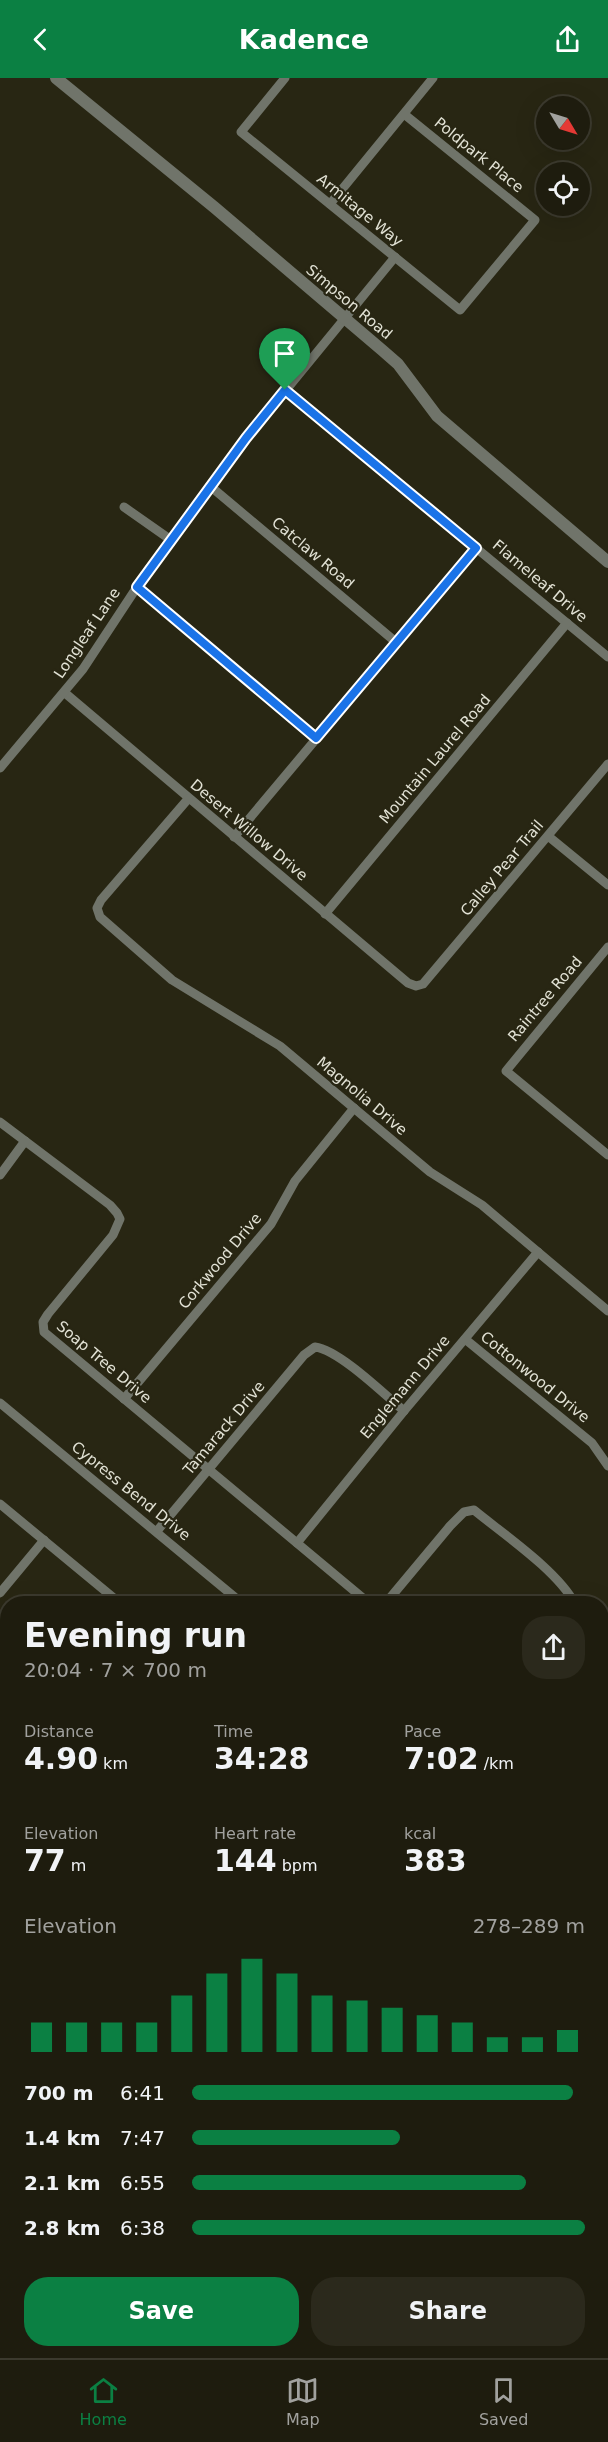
<!DOCTYPE html>
<meta charset="utf-8">
<style>
:root{--surface:#1e1c0e;--page:#2b291c;--text:#f1f3f6;--muted:#a1a19e;--line:#3c3a2e;--accent:#0b8043}
body{margin:0;font-family:"DejaVu Sans",sans-serif;background:var(--page);color:var(--text);height:100vh;display:flex;flex-direction:column;font-size:22px;white-space:nowrap}
*{box-sizing:border-box;margin:0}
p{font-size:20px;color:var(--muted)}
.icon{flex:none;width:33px;height:33px;fill:none;stroke:currentColor;stroke-width:2;stroke-linecap:round;stroke-linejoin:round}
.map{position:relative;flex:1;overflow:hidden}
.side{position:absolute;left:0px;top:1518px;width:609px;height:762px;display:flex;flex-direction:column;background:var(--surface);border-radius:24px 24px 0 0;box-shadow:0 6px 24px #0002,0 0 0 2px var(--line)}
.side>*{flex:none}
.needle{width:39px;rotate:128deg}
.controls{position:absolute;left:536px;top:18px;display:grid;gap:12px}
.controls a{display:grid;place-items:center;width:54px;height:54px;border-radius:50%;background:var(--surface);box-shadow:0 6px 24px #0002,0 0 0 2px var(--line);font-size:30px}
.pin{position:absolute;display:grid;place-items:center;width:51px;height:51px;color:#fff;margin:-62px -26px;border-radius:50% 50% 50% 0;rotate:-45deg;box-shadow:0 0 6px #0007}
.pin .icon{rotate:45deg}
.round{display:grid;place-items:center;flex:none;width:63px;height:63px;border-radius:24px;background:var(--page)}
.summary{display:flex;align-items:center;justify-content:space-between;height:102px;padding:0 24px}
h1{font-size:33px;font-weight:700;line-height:45px}
.figures{display:grid;grid-template-columns:repeat(3,1fr);gap:9px;height:102px;padding:6px 24px}
.figures div{display:grid;align-content:center}
.figures b{font-size:30px;font-weight:700}
.figures small{font-size:16px;font-weight:400}
.figures p{font-size:16px}
.chart{height:168px;padding:12px 24px}
.chart p{display:flex;justify-content:space-between}
.chart svg{width:100%;height:108px;margin-top:6px;stroke:var(--accent);stroke-width:6}
.action{display:flex;gap:12px;margin-top:auto;padding:12px 24px}
.action a{flex:1;height:69px;border-radius:24px;background:var(--accent);color:#fff;font-size:24px;font-weight:700;line-height:69px;text-align:center}
.action a+a{background:var(--page);color:var(--text)}
ul{padding:0 24px;list-style:none;font-size:20px}
li{display:grid;grid-template-columns:96px 72px 1fr;align-items:center;height:45px}
li i{height:15px;border-radius:8px;background:var(--accent)}
header{display:flex;justify-content:space-between;align-items:center;height:78px;padding:0 24px;background:var(--accent);color:#fff;font-size:27px;font-weight:700}
.tab-bar{display:flex;justify-content:space-around;align-items:center;height:84px;border-top:2px solid var(--line);background:var(--surface);font-size:16px;color:var(--muted)}
.tab-bar a{display:grid;justify-items:center;gap:3px}
.tab-bar .on{color:var(--accent)}
.map>svg:first-child{display:block}
</style>
<header><svg class="icon" aria-label="back" viewBox="0 0 24 24"><path d="M15 5l-7 7 7 7"/></svg>Kadence<svg class="icon" aria-label="share" viewBox="0 0 24 24"><path d="M12 15V3M7 8l5-5 5 5M5 13v7h14v-7"/></svg></header>
<div class="map">
<svg width="608" height="2280" viewBox="0 0 608 2280">
<rect width="100%" height="100%" fill="#282613"/>
<g fill="none" stroke-linecap="round" stroke-linejoin="round">
<g stroke="#70746a" stroke-width="9">
<path d="M285,0l-44,54 219,178 75,-90 -131,-106"/>
<path d="M330,126l103,-126"/>
<path d="M285,312l323,267"/>
<path d="M210,408l187,157"/>
<path d="M124,429l47,33"/>
<path d="M137,509l179,152"/>
<path d="M65,615l343,290 8,3 7,-2 185,-220"/>
<path d="M0,690l83,-99 54,-82 109,-148 149,-182"/>
<path d="M188,721l-87,101 -4,8 3,9 72,63 108,66 150,126 52,33 126,106"/>
<path d="M548,758l60,49"/>
<path d="M234,759l242,-289"/>
<path d="M325,836l242,-291"/>
<path d="M608,869l-102,124 102,84"/>
<path d="M0,1044l110,83 7,8 3,6 -7,16 -65,79 -5,8 1,10 326,272"/>
<path d="M0,1097l25,-34"/>
<path d="M465,1261l127,104 16,23"/>
<path d="M124,1321l147,-175 24,-43 59,-73"/>
<path d="M0,1325l243,201"/>
<path d="M0,1426l121,100"/>
<path d="M157,1453l147,-176 11,-8c24,3 69,47 89,64"/>
<path d="M297,1465l107,-132 134,-159"/>
<path d="M0,1515l44,-53"/>
<path d="M385,1526l65,-78 14,-14 10,-2c29,24 84,61 101,94"/>
<path d="M602,1578l6,12"/>
<path d="M602,1609l6,-3"/>
<path d="M0,1696l8,-9"/>
<path d="M0,1873l8,-9"/>
<path d="M0,1916l8,7"/>
<path d="M0,2068l8,6"/>
<path d="M0,2112l8,-4"/>
</g>
<path stroke="#70746a" stroke-width="12" d="M56,0l158,129 168,143 16,14 39,52 171,146"/>
<g stroke="#cbd3be" stroke-width="16">
<path d="M602,1948l6,-4"/>
<path d="M602,1967l6,-3"/>
<path d="M0,2265l8,-4"/>
<path d="M8,2280l14,-8"/>
</g>
</g>
<g fill="none" stroke-linecap="round" stroke-linejoin="round">
<g stroke="#fff" stroke-width="12">
<path id="route" d="M285,312l191,158 -160,190 -179,-151 109,-149z"/>
</g>
<use href="#route" stroke="#1a73e8" stroke-width="8"/>
</g>
<g text-anchor="middle" dominant-baseline="central" stroke-width="4.5" stroke-linejoin="round" paint-order="stroke">
<g font-size="15" fill="#e2e2d5" stroke="#282613">
<text transform="translate(479 77) rotate(39)">Poldpark Place</text>
<text transform="translate(360 132) rotate(39)">Armitage Way</text>
<text transform="translate(349 224) rotate(40)">Simpson Road</text>
<text transform="translate(313 475) rotate(40)">Catclaw Road</text>
<text transform="translate(540 503) rotate(40)">Flameleaf Drive</text>
<text transform="translate(87 555) rotate(-56)">Longleaf Lane</text>
<text transform="translate(435 681) rotate(-50)">Mountain Laurel Road</text>
<text transform="translate(249 752) rotate(40)">Desert Willow Drive</text>
<text transform="translate(502 790) rotate(-50)">Calley Pear Trail</text>
<text transform="translate(545 921) rotate(-50)">Raintree Road</text>
<text transform="translate(362 1018) rotate(40)">Magnolia Drive</text>
<text transform="translate(220 1183) rotate(-50)">Corkwood Drive</text>
<text transform="translate(104 1284) rotate(40)">Soap Tree Drive</text>
<text transform="translate(535 1299) rotate(39)">Cottonwood Drive</text>
<text transform="translate(405 1309) rotate(-50)">Englemann Drive</text>
<text transform="translate(224 1350) rotate(-50)">Tamarack Drive</text>
<text transform="translate(131 1413) rotate(39)">Cypress Bend Drive</text>
</g>
</g>
</svg>
<div class="controls">
<a><svg class="needle" viewBox="-14 -14 28 28"><path d="M0-13l5 13h-10z" fill="#e53935"/><path d="M0 13l5-13h-10z" fill="#a1a19e"/></svg></a>
<a><svg class="icon" aria-label="locate" viewBox="0 0 24 24"><circle cx="12" cy="12" r="6"/><path d="M12 2v4M12 18v4M2 12h4M18 12h4"/></svg></a>
</div>
<div class="pin" style="left:285px;top:312px;background:#1e9e55"><svg class="icon" aria-label="arrive" viewBox="0 0 24 24"><path d="M6 21V4h12l-3 4 3 4H6"/></svg></div>
<section class="side">
<div class="summary"><div><h1>Evening run</h1><p>20:04 · 7 × 700 m</p></div><a class="round"><svg class="icon" aria-label="share" viewBox="0 0 24 24"><path d="M12 15V3M7 8l5-5 5 5M5 13v7h14v-7"/></svg></a></div>
<div class="figures">
<div><p>Distance</p><b>4.90<small> km</small></b></div>
<div><p>Time</p><b>34:28</b></div>
<div><p>Pace</p><b>7:02<small> /km</small></b></div>
</div>
<div class="figures">
<div><p>Elevation</p><b>77<small> m</small></b></div>
<div><p>Heart rate</p><b>144<small> bpm</small></b></div>
<div><p>kcal</p><b>383</b></div>
</div>
<div class="chart"><p><span>Elevation</span>278–289 m</p>
<svg viewBox="0 0 160 44" preserveAspectRatio="none"><path d="M5 44V32M15 44V32M25 44V32M35 44V32M45 44V21M55 44V12M65 44V6M75 44V12M85 44V21M95 44V23M105 44V26M115 44V29M125 44V32M135 44V38M145 44V38M155 44V35"/></svg>
</div>
<ul>
<li><b>700 m</b>6:41<i style="width:97%"></i></li>
<li><b>1.4 km</b>7:47<i style="width:53%"></i></li>
<li><b>2.1 km</b>6:55<i style="width:85%"></i></li>
<li><b>2.8 km</b>6:38<i style="width:100%"></i></li>
</ul>
<div class="action"><a>Save</a><a>Share</a></div>
</section>
</div>
<nav class="tab-bar">
<a class="on"><svg class="icon" aria-label="home" viewBox="0 0 24 24"><path d="M3 11l9-7 9 7M6 9v11h12V9"/></svg>Home</a>
<a><svg class="icon" aria-label="map" viewBox="0 0 24 24"><path d="M3 6l6-2 6 2 6-2v14l-6 2-6-2-6 2zM9 4v14M15 6v14"/></svg>Map</a>
<a><svg class="icon" aria-label="saved" viewBox="0 0 24 24"><path d="M7 4h10v16l-5-4-5 4z"/></svg>Saved</a>
</nav>
